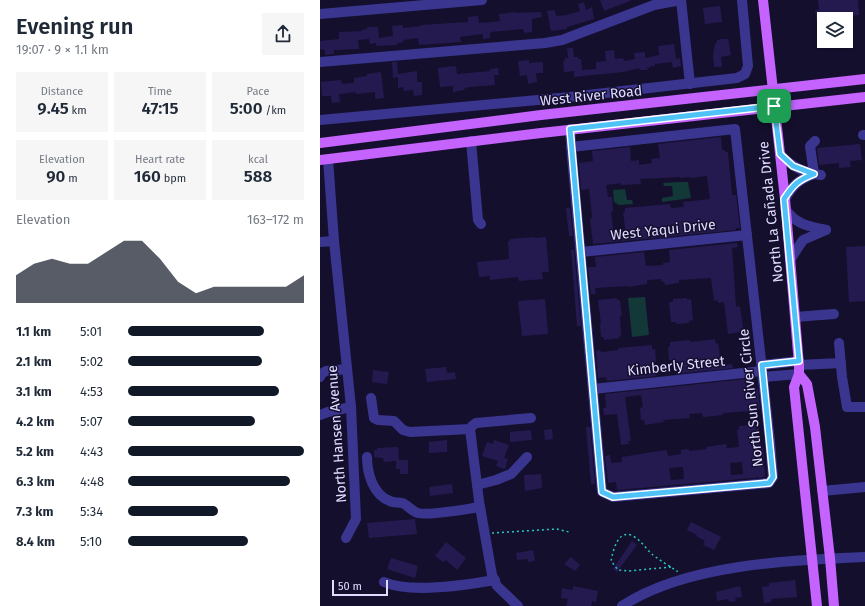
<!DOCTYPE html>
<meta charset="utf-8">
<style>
:root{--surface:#fff;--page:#f6f6f7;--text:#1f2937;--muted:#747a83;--accent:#111827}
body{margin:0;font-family:"Fira Sans",sans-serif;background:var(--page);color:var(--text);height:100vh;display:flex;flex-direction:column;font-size:15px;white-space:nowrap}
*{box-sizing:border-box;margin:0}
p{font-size:13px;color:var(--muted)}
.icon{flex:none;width:22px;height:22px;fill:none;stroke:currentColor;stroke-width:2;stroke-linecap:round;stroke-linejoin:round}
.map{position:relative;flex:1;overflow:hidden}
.drawer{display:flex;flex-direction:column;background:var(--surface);width:320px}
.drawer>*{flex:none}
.controls{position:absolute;left:497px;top:12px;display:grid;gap:8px}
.controls a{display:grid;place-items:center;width:36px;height:36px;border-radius:0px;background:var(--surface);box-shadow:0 1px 3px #0004;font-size:20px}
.scale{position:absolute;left:12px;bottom:10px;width:56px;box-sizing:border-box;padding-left:4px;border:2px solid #e0dcff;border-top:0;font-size:11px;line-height:14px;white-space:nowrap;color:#e0dcff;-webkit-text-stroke:3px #150f2e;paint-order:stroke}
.pin{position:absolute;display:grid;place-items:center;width:34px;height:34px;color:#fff;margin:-17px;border-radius:8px;box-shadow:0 2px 6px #0006}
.round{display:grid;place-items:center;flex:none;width:42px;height:42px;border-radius:0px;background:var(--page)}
.overview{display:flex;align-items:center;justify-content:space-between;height:68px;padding:0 16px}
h1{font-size:22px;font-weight:600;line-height:30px}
.metrics{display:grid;grid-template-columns:repeat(3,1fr);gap:6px;height:68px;padding:4px 16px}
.metrics div{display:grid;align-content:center;border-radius:0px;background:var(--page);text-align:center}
.metrics b{font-size:17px;font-weight:600}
.metrics small{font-size:11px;font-weight:400}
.metrics p{font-size:11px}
.chart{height:112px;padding:8px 16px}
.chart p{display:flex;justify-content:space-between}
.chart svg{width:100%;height:72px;margin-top:4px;fill:var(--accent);opacity:.7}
ul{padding:0 16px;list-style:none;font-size:13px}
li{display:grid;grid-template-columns:64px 48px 1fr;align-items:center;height:30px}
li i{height:10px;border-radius:5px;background:var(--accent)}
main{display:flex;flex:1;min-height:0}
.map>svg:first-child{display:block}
</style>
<main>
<section class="drawer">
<div class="overview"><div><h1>Evening run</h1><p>19:07 · 9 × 1.1 km</p></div><a class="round"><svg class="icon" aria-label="share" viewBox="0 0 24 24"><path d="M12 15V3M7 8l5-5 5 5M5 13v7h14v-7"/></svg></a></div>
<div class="metrics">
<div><p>Distance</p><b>9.45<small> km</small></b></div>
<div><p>Time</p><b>47:15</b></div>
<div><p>Pace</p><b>5:00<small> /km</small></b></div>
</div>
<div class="metrics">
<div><p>Elevation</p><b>90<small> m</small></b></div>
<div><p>Heart rate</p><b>160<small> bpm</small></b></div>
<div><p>kcal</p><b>588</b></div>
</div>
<div class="chart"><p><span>Elevation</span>163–172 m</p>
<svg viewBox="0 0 160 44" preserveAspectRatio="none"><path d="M0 44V27L10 20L20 17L30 20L40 20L50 13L60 6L70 6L80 17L90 31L100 38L110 34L120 34L130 34L140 34L150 34L160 27V44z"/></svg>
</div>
<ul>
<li><b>1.1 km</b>5:01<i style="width:77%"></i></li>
<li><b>2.1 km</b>5:02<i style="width:76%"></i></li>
<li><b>3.1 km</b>4:53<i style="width:86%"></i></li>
<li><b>4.2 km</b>5:07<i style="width:72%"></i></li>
<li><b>5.2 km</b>4:43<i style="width:100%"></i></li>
<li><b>6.3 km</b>4:48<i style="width:92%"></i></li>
<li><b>7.3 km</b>5:34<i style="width:51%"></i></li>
<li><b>8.4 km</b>5:10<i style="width:68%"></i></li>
</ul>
</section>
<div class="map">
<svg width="545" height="606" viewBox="0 0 545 606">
<rect width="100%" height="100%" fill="#150f2e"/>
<g fill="#123837">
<path d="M359,182h9l3,16 -29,4v-4l11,-2 -1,-10h-8l-1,-3z"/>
<path d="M305,189l2,11h5l1,4 -14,1 -5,-3 -1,-12z"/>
<path d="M325,297l4,38 -17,2 -4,-39z"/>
</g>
<g fill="#251a50" fill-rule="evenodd">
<path d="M280,0h32l-28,11z"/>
<path d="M498,0h40l1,15 -20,2 1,2h-16v4l-7,1 -2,-14h4z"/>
<path d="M264,2l2,8 6,-3 2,12 -27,8v2l-16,2 -4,-20 8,-1 1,6 11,-1 13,-4 -2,-7z"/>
<path d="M400,6l2,16 -17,2 -2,-16z"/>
<path d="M196,12v1l25,-1 1,5 -10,2v13l-8,1 -1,-4 -33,3v6l-7,1v-5l-17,2 -6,1 1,5 -42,3 -1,-7 -15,2 1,2 -7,1v2l-21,1v-3l-6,1 -1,-5 -11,1 1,9 -25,1v4l-9,1v-5l-5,-1v-8l19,-2v-7l23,-1v-1l5,-1v-2h11l1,11 14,-2 -1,-10 11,-1v3l18,-2v-1l47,-3v-5l10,-1 1,7 14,-1 7,-1 -1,-7z"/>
<path d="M402,39h6l3,16 -10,2 1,10h-8l-1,-12 2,-11 2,-2v-2z"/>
<path d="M354,44l2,15 4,-1 1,8 -8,2 -1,-6 -17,2v2h-4v1l-4,1 1,2h-8l-1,-2 -16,4 -49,5v-6l-10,1 -1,-11h2v-3h3l-1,-10h6l1,9h4v2h3l1,11 14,-1v-7l10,-1 -1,-10 9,-1 1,9 8,-1 1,3 11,-2 -1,-6 11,-1v6l14,-3 -1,-9z"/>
<path d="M209,60v3l14,-1v11h-7l1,9 -9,2 -1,-9 -7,1 -2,-15z"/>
<path d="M72,62h5l1,12 19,-3v11h5v13l-8,1 -1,-6 -9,1 -1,-4 -5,1v-11l-5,1z"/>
<path d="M134,66l2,1 1,7 33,-3v-2l8,-1 1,7h-5l1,10 -27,2 -4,2v1l-11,2v-6l-13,1 -2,-19z"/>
<path d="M61,72l3,26 -9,1v-7l-19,2 -1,-2 -16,2 1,8 -8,1 -1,-7h-9l-1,-14 20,-2 1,4 12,-1v-5l13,-2v-2z"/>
<path d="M401,137l1,13h3v2h3l4,43h4l4,33h-4v2l-143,14 -3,-25 2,-1v-2l-3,-27 -8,1 -2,-27 14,-2 -1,-10 38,-4 1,14 8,-1v5l13,-2 -1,-4 9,-1 -2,-14zM387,176l3,23 -27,3 1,5 -13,1 -1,-4 -45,4v4h-2l3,24 -12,1 -3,-25 2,-1 -1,-14h-4l-2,-12 15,-2v2l20,-1 -1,-5 40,-2v1l10,-1v1z"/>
<path d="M540,144l2,16 -12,1 1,6 -12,1v-5l-20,2 -2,-17z"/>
<path d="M246,208h4l3,28h-4z"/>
<path d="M214,237v1l12,-1 3,35h-7l1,7 -24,2 -1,-4 -28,3v-4l-11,1 -2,-15 32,-3 -1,-18h2v-2z"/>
<path d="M417,243l1,4 -6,1 4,59 4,-1 3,22h-2v4l-13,2 -4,-32 -6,1v-3l-4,1 -3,-23 -32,2v3l-14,2 -1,-4 -3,1v-3l-14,1v4l-19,3v-1l-33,2 1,6h-5l-3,-27h8l-1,-10 49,-5 2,14 17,-1v-2l7,-1 -1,-12z"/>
<path d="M545,246v55l-16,1 -3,-55z"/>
<path d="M251,250h3l7,76h-4z"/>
<path d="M297,298v2h3l1,9 1,6 -2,1 1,19 -2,1 1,2 -16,2v-3h-3l-1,-13h1l-3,-24z"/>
<path d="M367,298v2l4,-1 2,21 -4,1v2l-13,1v-2h-5l-2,-20h4v-3z"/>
<path d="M225,299l3,35 -26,2 -4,-35z"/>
<path d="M395,339l1,5 2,-1 3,22 11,-1 1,4 -57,6v-10h-4v-4h-3l-1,-13h2v-5l20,-2v2z"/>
<path d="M332,345v4h3l1,13h-2l2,14 -49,5 -1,-4 -8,1 -2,-27 4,-1 1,2 17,-2v-2z"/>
<path d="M126,367l1,6 8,-1 1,7 -29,3 -2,-13z"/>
<path d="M53,370l16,2 -2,12 -15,-2z"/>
<path d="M426,379l2,11 10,-1 2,20h-12l1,2 -26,2v2l-20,2 -1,-4 -13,1 1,4 -27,2 1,2 -19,3 -1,-5h-3l-1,-12 3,-1 -2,-12 -16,2 6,44h-3l1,3 -8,1 -4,-31 -13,1 -1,-7h3v-2l-1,-12z"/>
<path d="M435,425l1,4 3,-1 2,20 2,-1 2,30 -148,13 -1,-8 -8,1 -3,-27 5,-1 1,8 11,-1v-5l37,-6 8,-1 1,6 13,-2v-4l8,-1v2l18,-2 -1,-2 13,-2 7,-1 1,4 12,-1 -2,-17 2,-1v-3zM422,462l1,12 -12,1 -1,-12zM361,467h2l1,12 -13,1 -2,-12z"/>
<path d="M266,427h4l5,57h-4z"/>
<path d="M232,429l1,10 -8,1 -1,-10z"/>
<path d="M211,430l1,10 -22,2v-10z"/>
<path d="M127,440v12l-18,1v-11z"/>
<path d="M174,440l15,5 -5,13 4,1 -3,10 -9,-3 2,-5 -16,-5 5,-14 6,2z"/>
<path d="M78,447l1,13h9v14h-8v-5h-4v-8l-12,1 -1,-4 -9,-1v-7h3v-2z"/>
<path d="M221,474l1,14 -17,3 -1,-16z"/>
<path d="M132,484l1,9 -23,3 -1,-9z"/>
<path d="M95,519l2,15 -48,4 -2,-15z"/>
<path d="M371,522l30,15 -7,13 -11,-5 2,-4 -9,-5 1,-1 -10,-5z"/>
<path d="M312,541l5,4 -20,27 -4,-3z"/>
<path d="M126,542l20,16 -9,12 -11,-10 -3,2 -8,-6z"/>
<path d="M213,550l2,11 -7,1v-3l-11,1 -1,-7z"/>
<path d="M251,557l9,8 -5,6 -11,-7z"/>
<path d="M71,558l27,8 -3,12 -28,-9z"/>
<path d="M475,580l2,17 -26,2v3l-7,1 -2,-16 7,-1v-3z"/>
<path d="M253,586l25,5 -2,11 -4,-1 -1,5h-25l2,-7 -7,-1 1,-10 11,2z"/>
<path d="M420,586l2,11 -7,1 1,3 -7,1 -1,-3 -11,2 -1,-9z"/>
</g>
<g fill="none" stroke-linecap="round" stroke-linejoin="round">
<g stroke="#26c9c0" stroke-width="1.5" stroke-dasharray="2 3" stroke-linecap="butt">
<path d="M172,533l65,-4 12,3"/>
<path d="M351,567l-43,4 -10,-1 -7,-9c2,-11 8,-36 25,-23 6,4 11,12 17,17 8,6 16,11 24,16v1"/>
</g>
<g stroke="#3a3690" stroke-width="10">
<path d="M0,14l162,-14"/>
<path d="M0,62l225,-19 17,-3 92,-35 27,-5 9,84"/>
<path d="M0,120l250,-23 167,-19 8,-4 3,-8 -6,-66"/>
<path d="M250,129l2,28 30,335 11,5 156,-14 4,-6 -3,-36 -35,-312 -164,18"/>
<path d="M543,135h2"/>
<path d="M151,141l7,79 3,4"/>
<path d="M460,154c11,13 24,19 41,21"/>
<path d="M8,159l6,82 17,166 5,112 -10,19"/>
<path d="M494,174l-4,-28 5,-5"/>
<path d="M465,199c8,-14 13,-19 29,-25"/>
<path d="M465,209c12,16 23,17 41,21"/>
<path d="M0,242l14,-1"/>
<path d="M261,252l166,-17"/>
<path d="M470,260l13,-20 23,-10"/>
<path d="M475,317l39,-3"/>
<path d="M519,343l3,34 5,30h18"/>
<path d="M442,365l37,-4"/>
<path d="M479,365l42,-2"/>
<path d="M0,377l1,-3 5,-3 21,-2"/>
<path d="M443,377l36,-3"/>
<path d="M273,389l169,-18"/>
<path d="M51,398l3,20 4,2 16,1 9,9 7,2 60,-3 2,-3 4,-3 55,-5"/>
<path d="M0,415l8,-3 23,-5"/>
<path d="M150,429l9,72 13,74 5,11 21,20"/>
<path d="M47,457c0,16 6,38 23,44 3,2 8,1 12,2 6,2 9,8 16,10 12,3 48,-4 62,-6"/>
<path d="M157,485l19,-5 15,-6 16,-17"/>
<path d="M502,491l43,-4"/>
<path d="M64,582c26,12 82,3 111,-2"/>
<path d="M302,606c64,-42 169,-46 243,-49"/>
</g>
<g stroke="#c563ff" stroke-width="10">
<path d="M443,0l22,199 14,166v9l-5,13 23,219"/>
<path d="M0,143l221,-28 324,-36"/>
<path d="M0,160l221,-27 324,-36"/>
<path d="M479,374l8,10 8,43 15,131 4,48"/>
</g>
</g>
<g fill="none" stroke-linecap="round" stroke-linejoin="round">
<g stroke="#fff" stroke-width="8">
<path id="route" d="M454,106l6,48 13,12 21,8c-16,6 -21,11 -30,25l15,162 -37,4 11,112 -4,6 -156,14 -11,-5 -32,-363z"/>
</g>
<use href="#route" stroke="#4fc3f7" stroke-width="5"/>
</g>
<g text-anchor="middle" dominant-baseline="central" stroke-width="3" stroke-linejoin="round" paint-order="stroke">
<g font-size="14" fill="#e0dcff" stroke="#150f2e">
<text transform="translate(271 96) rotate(-6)">West River Road</text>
<text transform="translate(451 212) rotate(-96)">North La Cañada Drive</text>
<text transform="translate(343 230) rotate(-6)">West Yaqui Drive</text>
<text transform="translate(356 366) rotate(-6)">Kimberly Street</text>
<text transform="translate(431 398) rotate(-96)">North Sun River Circle</text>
<text transform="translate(17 434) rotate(-94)">North Hansen Avenue</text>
</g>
</g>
</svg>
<div class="controls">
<a><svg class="icon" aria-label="layers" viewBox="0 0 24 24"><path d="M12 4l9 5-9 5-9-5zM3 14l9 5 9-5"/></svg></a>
</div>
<div class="scale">50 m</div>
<div class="pin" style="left:454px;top:106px;background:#1e9e55"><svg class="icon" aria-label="arrive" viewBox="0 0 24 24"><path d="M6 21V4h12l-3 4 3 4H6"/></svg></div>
</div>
</main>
